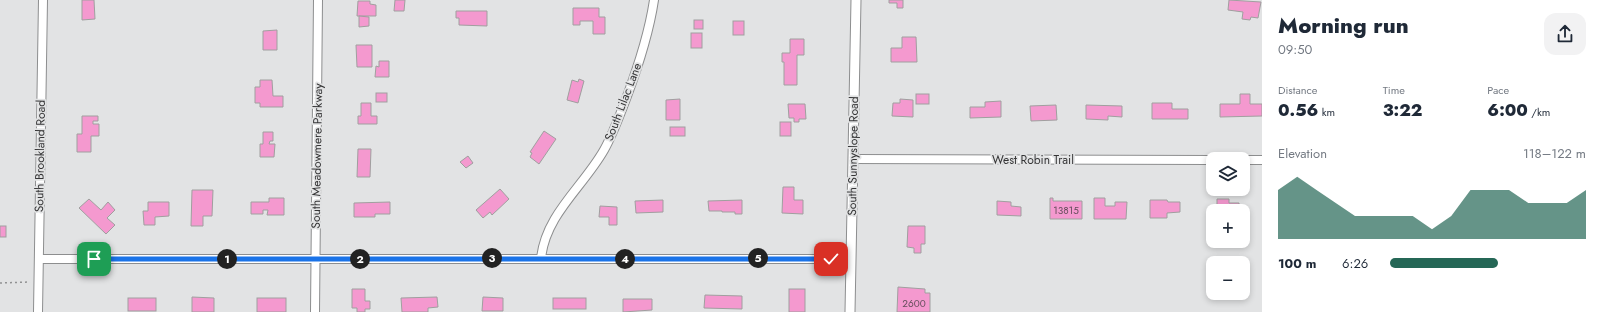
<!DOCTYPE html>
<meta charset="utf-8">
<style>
:root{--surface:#fff;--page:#f2f2f3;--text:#1f2937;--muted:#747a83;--accent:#256756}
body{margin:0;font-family:Jost,sans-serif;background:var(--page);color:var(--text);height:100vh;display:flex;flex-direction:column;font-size:15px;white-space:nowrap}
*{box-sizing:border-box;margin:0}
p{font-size:13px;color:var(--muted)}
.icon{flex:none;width:22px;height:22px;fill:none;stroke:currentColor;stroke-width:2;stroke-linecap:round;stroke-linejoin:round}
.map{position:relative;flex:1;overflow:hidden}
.side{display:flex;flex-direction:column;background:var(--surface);width:340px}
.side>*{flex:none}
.fabs{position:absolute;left:1206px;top:152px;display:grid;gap:8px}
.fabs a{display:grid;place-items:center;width:44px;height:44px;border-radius:8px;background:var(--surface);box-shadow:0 2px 6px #0003;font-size:20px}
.pin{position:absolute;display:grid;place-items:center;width:34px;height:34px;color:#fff;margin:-17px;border-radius:8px;box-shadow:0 2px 6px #0006}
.km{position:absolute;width:20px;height:20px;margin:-10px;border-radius:50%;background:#222;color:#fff;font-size:11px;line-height:20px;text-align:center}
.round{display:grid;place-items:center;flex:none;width:42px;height:42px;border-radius:12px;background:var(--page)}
.headline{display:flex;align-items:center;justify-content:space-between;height:68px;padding:0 16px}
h1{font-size:22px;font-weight:800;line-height:30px}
.metrics{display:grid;grid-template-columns:repeat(3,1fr);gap:6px;height:68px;padding:4px 16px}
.metrics div{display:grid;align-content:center}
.metrics b{font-size:17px;font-weight:800}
.metrics small{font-size:11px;font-weight:400}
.metrics p{font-size:11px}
.chart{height:112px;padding:8px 16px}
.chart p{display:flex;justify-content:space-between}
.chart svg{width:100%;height:72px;margin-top:4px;fill:var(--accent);opacity:.7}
ul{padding:0 16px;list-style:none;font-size:13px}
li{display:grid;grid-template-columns:64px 48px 1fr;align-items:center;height:30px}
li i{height:10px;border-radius:5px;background:var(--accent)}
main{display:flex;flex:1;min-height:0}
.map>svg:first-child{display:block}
</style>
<main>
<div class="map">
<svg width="1262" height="312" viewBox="0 0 1262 312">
<rect width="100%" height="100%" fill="#e2e3e4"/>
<g fill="#f499cf" stroke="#a09f9f">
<path d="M82,0h12l1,19 -13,1z"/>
<path d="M395,0h10l-1,11h-10z"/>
<path d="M889,0h14v8h-6v-5h-8z"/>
<path d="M1229,0l32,2 -3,16 -7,-1 -1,3 -8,-1 1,-7 -15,-2z"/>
<path d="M358,1h12v3l6,1v11h-19z"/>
<path d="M573,8h26v9h6v17h-12v-13h-13v4h-7z"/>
<path d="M456,11h31v15l-28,-1v-7h-3z"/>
<path d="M359,16l10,1v9l-10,1z"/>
<rect x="694" y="20" width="9" height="9"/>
<rect x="733" y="21" width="11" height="14"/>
<path d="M277,30v20h-14v-19z"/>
<rect x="691" y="33" width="11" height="15"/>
<path d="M902,37h14l1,25h-26v-14h11z"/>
<path d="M790,39h14v16h-7v30h-13v-23h-2v-9h8z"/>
<path d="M356,45h16v22h-15z"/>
<path d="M379,61h10v16h-14l1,-11 3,1z"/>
<path d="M579,79l5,2 -6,22 -11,-3 5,-20 6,2z"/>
<path d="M260,80h12l1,16h10v11h-23v-4h-5v-16h5z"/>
<rect x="376" y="93" width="11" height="9"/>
<rect x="916" y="94" width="13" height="10"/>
<path d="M1240,94h10v10h12v12l-42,1v-13h20z"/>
<path d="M680,99v21h-14v-20z"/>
<path d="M900,99l13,1v17l-21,-1 1,-13h7z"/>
<path d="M1001,101v16l-31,1v-11h15v-5z"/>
<path d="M361,103h10v13h6v8h-19v-8h3z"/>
<path d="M1152,103h20v6h16v10h-36z"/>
<path d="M788,104h17l1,15h-7v3h-5v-4h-5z"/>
<path d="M1056,105l1,15 -26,1 -1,-15z"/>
<path d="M1086,105l36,1v11l-14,-1v4l-22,-1z"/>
<path d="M82,116h16v5h-5v3h6v12h-8v16h-14v-18h5z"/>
<rect x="780" y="122" width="11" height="14"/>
<rect x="670" y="127" width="15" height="9"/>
<path d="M544,131l12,8 -17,25 -9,-7 2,-4 -2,-1z"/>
<path d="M263,132h10v9h-3l-1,3h6l-1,13h-14v-13h3z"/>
<path d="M358,149h13l-1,28h-13z"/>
<path d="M468,156l5,7 -7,5 -6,-6z"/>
<path d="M783,187h11v13h9v14l-21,-1z"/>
<path d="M500,189l9,10 -17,16 -2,-3 -7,6 -7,-8z"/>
<path d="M192,190h21l-1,26h-9v10h-12z"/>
<path d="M269,198h15v17h-17l1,-5h-5v4h-12v-12h18z"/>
<path d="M1050,198h3v3h29v18h-32z"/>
<path d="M1094,198h11v8h10v-4h12l-1,17h-32z"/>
<path d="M89,199l12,11 7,-8 7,8 -8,8 8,7 -9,9 -27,-26z"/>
<path d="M1217,199h12v4h10v8h-22z"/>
<path d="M663,200v12l-27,1 -1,-12z"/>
<path d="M742,200v14h-7v-2h-13v-1h-13l-1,-10z"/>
<path d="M1150,200h17l1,2h12v10l-13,1v5h-17z"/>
<path d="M997,201l14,1v4l10,1v9l-24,-1z"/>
<path d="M148,202h21v14l-14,1v8h-11l-1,-14h5z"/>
<path d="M390,202v12h-15v3h-21v-14z"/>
<path d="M600,206l17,1v18h-8v-8h-10z"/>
<rect x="0" y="226" width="6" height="11"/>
<path d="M908,226h17v18h-4v9h-7v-5l-7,-1z"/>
<path d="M898,287l27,2v4h5v19h-33z"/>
<path d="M352,289h13v12h5v8h-5v3h-8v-4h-5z"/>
<rect x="789" y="289" width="16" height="23"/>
<path d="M705,295l37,1v13l-38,-1z"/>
<path d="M192,297l22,1v14h-22z"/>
<path d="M437,297l1,10 -10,1v4h-26l-1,-14z"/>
<path d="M483,297l20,1v13h-21z"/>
<rect x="128" y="298" width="28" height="13"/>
<rect x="257" y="298" width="29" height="14"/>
<rect x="553" y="298" width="33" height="11"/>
<path d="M623,299h29v11l-29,2z"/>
</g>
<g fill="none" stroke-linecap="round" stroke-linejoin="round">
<g stroke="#8d8e8f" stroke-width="10">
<g id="minor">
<path d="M853,159l360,1"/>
<path d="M1243,160h19"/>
<path d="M541,258c5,-44 42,-71 63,-108 9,-16 15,-33 22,-51 12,-32 23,-65 28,-99"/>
<path d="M39,259h812"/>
<path d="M38,312l5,-312"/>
<path d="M315,312l3,-312"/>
</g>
</g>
<g stroke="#8d8e8f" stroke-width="11">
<path id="tertiary" d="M850,312l6,-312"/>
</g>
<path stroke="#909192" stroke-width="1.5" stroke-dasharray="2 3" stroke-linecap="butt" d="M0,283l30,-1"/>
<use href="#minor" stroke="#fff" stroke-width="8"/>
<use href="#tertiary" stroke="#fff" stroke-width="9"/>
</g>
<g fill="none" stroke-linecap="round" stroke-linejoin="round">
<g stroke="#fff" stroke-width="8">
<path id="route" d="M94,259h737"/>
</g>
<use href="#route" stroke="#1a73e8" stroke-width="5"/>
</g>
<g text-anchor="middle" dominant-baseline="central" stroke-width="3.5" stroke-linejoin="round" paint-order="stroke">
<g font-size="10" fill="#654e5c">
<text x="1066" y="210">13815</text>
<text x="914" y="303">2600</text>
</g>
<g font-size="12" fill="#353536" stroke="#e2e3e4">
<text transform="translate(623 102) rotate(-69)">South Lilac Lane</text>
<text transform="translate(40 156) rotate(-89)">South Brookland Road</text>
<text transform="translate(317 156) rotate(-89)">South Meadowmere Parkway</text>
<text transform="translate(853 156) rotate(-89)">South Sunnyslope Road</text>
<text x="1033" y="160">West Robin Trail</text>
</g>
</g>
</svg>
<div class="fabs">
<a><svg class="icon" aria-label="layers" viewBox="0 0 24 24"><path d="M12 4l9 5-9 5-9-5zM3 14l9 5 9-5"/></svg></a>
<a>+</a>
<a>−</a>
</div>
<div class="pin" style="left:94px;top:259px;background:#1e9e55"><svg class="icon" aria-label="arrive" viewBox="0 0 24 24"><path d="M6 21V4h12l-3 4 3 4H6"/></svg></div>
<div class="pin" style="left:831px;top:259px;background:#d93025"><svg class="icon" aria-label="check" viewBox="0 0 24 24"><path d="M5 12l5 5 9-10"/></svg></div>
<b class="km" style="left:227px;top:259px">1</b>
<b class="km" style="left:360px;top:259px">2</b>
<b class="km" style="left:492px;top:258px">3</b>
<b class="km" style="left:625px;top:259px">4</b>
<b class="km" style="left:758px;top:258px">5</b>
</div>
<section class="side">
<div class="headline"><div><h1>Morning run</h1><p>09:50</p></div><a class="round"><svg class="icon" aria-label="share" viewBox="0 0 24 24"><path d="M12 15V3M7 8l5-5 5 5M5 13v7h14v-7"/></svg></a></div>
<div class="metrics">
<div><p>Distance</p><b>0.56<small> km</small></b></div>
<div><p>Time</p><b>3:22</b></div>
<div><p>Pace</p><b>6:00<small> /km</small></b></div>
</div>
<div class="chart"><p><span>Elevation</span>118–122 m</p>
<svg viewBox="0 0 160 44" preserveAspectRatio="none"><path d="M0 44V14L10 6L20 14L30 22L40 30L50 30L60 30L70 30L80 38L90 30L100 14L110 14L120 14L130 22L140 22L150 22L160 14V44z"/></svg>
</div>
<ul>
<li><b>100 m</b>6:26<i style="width:55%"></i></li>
</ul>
</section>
</main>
